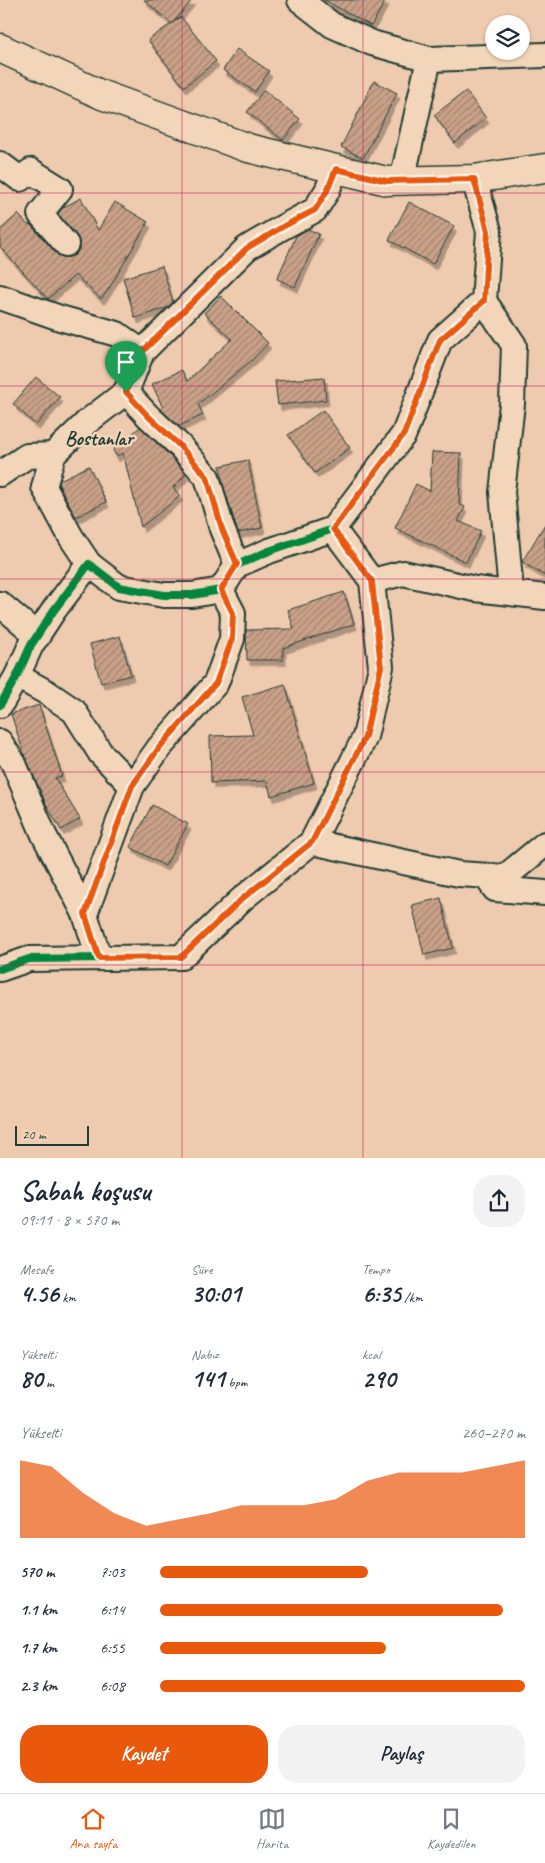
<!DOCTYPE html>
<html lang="tr">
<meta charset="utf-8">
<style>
:root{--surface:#fff;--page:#f2f2f3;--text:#1f2937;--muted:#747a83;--line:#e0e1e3;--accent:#ea580c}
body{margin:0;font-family:Caveat,sans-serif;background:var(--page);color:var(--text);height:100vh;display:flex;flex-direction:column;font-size:19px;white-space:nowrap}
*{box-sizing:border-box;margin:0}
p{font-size:16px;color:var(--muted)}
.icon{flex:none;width:28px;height:28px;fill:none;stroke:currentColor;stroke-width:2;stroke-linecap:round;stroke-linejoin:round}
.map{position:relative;height:1158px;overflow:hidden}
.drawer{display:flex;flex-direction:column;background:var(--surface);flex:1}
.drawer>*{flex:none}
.fabs{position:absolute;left:485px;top:15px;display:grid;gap:10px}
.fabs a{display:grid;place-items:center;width:45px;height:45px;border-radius:50%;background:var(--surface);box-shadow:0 1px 4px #0004;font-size:25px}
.scale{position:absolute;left:15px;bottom:12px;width:74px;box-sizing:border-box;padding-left:5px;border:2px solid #1f3d34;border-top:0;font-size:14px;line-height:18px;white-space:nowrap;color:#1f3d34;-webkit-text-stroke:4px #f3d6b9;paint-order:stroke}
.pin{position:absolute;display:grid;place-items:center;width:42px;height:42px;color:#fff;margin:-51px -21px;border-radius:50% 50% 50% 0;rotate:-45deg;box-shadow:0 0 5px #0007}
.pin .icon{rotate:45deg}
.round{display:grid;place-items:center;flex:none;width:52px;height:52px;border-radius:20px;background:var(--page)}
.headline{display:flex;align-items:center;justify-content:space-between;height:85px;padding:0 20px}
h1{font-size:28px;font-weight:600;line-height:38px}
.figures{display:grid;grid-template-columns:repeat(3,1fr);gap:8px;height:85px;padding:5px 20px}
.figures div{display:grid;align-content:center}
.figures b{font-size:25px;font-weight:600}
.figures small{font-size:14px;font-weight:400}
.figures p{font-size:14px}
.chart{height:140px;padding:10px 20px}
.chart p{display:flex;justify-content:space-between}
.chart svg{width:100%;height:90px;margin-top:5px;fill:var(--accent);opacity:.7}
.primary-button{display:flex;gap:10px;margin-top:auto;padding:10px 20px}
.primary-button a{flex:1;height:58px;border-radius:20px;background:var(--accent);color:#fff;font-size:20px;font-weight:600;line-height:58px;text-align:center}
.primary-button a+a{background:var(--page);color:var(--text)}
ul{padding:0 20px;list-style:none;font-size:16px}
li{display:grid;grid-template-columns:80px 60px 1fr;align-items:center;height:38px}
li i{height:12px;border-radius:6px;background:var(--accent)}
.menu{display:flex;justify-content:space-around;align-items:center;height:70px;border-top:1px solid var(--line);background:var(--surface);font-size:14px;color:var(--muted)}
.menu a{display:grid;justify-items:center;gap:2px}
.menu .on{color:var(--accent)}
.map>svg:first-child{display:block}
</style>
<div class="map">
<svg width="545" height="1158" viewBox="0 0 545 1158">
<defs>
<pattern id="building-hatch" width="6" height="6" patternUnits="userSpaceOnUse" patternTransform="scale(1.25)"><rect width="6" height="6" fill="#caa188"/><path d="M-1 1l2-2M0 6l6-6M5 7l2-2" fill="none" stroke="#a38470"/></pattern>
<filter id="shadow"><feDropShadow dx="3" dy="5.5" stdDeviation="0" flood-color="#0004"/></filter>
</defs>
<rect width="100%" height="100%" fill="#eecaae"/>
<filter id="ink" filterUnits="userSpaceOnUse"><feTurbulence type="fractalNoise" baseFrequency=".02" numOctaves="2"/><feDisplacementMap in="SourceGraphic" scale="10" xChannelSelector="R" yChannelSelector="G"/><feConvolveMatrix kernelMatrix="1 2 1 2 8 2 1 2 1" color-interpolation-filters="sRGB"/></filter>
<g filter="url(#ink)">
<g fill="url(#building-hatch)" stroke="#1f3d34" filter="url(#shadow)">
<path d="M144,0h48l-20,24z"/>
<path d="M324,0h62l-15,26z"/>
<path d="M181,17l35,44 -32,26 -36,-47z"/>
<path d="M237,49l32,22 -14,21 -32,-22z"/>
<path d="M374,81l23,12 -34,65 -22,-11z"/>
<path d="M264,90l36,29 -17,21 -36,-28z"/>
<path d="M466,91l20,27 -31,25 -21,-28z"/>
<path d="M81,198l17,32 17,-28 33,20 -40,68 -7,9 -26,-24 -27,24 -48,-52v-17l18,-16 10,11 2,-1 26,29 6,4h7l6,-2 4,-6v-8l-3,-6 -18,-21 6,-7z"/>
<path d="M409,202l45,24 -21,38 -44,-24z"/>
<path d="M308,229l11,5 -24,53 -18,-8 19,-43z"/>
<path d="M162,266l11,36 -6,6 -32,10 -12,-40z"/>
<path d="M221,296l47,47 -16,17 -54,44 5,11 -24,11 -18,-16 2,-2 -11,-24 30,-14 5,11 45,-42 -28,-26z"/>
<path d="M36,377l24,20 -24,28 -23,-21z"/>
<path d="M324,377l2,23 -48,5 -3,-24z"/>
<path d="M323,410l27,38 -35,25 -27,-38z"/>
<path d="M140,427l30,29 16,18 -13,14 7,8 -39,31 -18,-74 -7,3 -3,-6z"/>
<path d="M432,452l29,1 -2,51 6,3 -7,14 23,10 -15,31 -71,-34 21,-44 14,7z"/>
<path d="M248,460l14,68 -24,5 -15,-49 -3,-18z"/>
<path d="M89,466l17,36 -30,15 -17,-32 1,-5z"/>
<path d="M545,524v52l-23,-14z"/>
<path d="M344,592l10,32 -71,24v12h-36l-1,-30 48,-1 -6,-19z"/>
<path d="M120,636l11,39 -30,8 -11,-39z"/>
<path d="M285,684l29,99 -43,13 -4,-15 -56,2 -1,-47 43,-1 -11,-38z"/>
<path d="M39,705l23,71 -7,2 25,41 -19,11 -15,-26 -22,-50 -13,-40z"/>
<path d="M152,805l36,19 -23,42 -35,-19z"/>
<path d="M441,898l12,50 -29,7 -12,-50z"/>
</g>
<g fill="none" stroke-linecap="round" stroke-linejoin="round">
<g stroke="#1f3d34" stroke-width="28">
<g id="minor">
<path d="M300,0l32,25 40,18 57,16 116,-4"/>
<path d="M0,164l20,15 11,-8 29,18 -20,25 26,30"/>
<path d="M402,181l27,-122"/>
<path d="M0,297l60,21 57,16 25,18"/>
<path d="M484,301l30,44 -2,59 -10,88 9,100"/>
<path d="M126,392l22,24 32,30 27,31 15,52 15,36"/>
<path d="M0,474l27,-18 26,-1"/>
<path d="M89,564l-18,-27 -27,-50 9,-32 34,-33 39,-30 16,-40 105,-104 36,-21 32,-17 12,-19 9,-22"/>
<path d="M372,581l31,-8 72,16 70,8"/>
<path d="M0,604l38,32"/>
<path d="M17,676l29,16 28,19 27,43 31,32 -47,128"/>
<path d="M0,705l17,-29 14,-31 23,-35 35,-46 30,23 45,8h28l29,-5 16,-25 32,-14 64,-22 71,-95 36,-94 44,-39 5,-70 -15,-52"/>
<path d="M0,742l14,22 30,71 41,79 14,44"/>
<path d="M132,786l27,-38 57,-65 16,-44 1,-26 -12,-23"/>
<path d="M312,842l147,32 46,3 40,-33"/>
<path d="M487,878l8,11 50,4"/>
<path d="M0,969l29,-10 152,-2 61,-58 70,-57 53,-105 16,-70 -9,-86 -39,-52"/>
</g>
</g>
<g stroke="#1f3d34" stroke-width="31">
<path id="tertiary" d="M0,48l102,47 146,53 139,33 87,-2 71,-11"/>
</g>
<use href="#minor" stroke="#f3d6b9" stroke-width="24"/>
<use href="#tertiary" stroke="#f3d6b9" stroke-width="28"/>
<g stroke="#f3d6b9" stroke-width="11">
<g id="cycleway">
<path d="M0,705l17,-29 14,-31 23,-35 35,-46 30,23 45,8h28l29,-5 16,-25 32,-14 64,-22 71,-95 36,-94 44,-39 5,-70 -15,-52"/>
<path d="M0,969l29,-10 152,-2 61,-58 70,-57 53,-105 16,-70 -9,-86 -39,-52"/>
</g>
</g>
<use href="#cycleway" stroke="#00873e" stroke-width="8"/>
</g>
</g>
<g fill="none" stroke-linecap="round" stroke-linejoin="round" filter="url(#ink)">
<g stroke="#fff" stroke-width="10">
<path id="route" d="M336,169l51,12 87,-2 14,52 -4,70 -44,39 -36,94 -71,95 39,52 9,86 -16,70 -53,105 -70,57 -61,58 -82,1 -14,-44 47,-128 27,-38 57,-65 16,-44 1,-26 -12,-23 16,-26 -15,-35 -15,-52 -27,-31 -32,-30 -22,-24 16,-40 105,-104 37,-22 31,-16 12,-19z"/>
</g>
<use href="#route" stroke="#ea580c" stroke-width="6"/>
</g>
<path fill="none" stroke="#c2185b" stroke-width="1" stroke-opacity="0.55" d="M182,0v1158M363,0v1158M0,193h545M0,386h545M0,579h545M0,772h545M0,965h545"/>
<g text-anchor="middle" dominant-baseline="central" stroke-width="5" stroke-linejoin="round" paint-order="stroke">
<g font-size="20" font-weight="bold" fill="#1f3d34" stroke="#f3d6b9">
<text x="99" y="438">Bostanlar</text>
</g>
</g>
</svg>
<div class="fabs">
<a><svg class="icon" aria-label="layers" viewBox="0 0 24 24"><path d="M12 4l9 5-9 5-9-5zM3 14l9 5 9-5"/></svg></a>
</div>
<div class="scale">20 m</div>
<div class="pin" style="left:126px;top:392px;background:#1e9e55"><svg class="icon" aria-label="arrive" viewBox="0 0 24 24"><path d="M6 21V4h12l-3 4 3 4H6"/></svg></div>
</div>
<section class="drawer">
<div class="headline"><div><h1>Sabah koşusu</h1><p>09:11 · 8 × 570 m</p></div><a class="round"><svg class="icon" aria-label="share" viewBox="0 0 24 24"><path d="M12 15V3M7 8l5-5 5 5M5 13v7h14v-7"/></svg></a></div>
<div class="figures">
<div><p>Mesafe</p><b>4.56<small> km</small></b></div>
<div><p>Süre</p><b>30:01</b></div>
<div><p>Tempo</p><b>6:35<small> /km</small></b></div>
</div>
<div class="figures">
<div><p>Yükselti</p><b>80<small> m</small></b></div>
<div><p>Nabız</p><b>141<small> bpm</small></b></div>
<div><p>kcal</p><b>290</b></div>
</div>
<div class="chart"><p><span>Yükselti</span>260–270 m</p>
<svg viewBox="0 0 160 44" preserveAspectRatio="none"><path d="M0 44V6L10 9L20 22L30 32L40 38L50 35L60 32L70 28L80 28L90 28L100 25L110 16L120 12L130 12L140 12L150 9L160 6V44z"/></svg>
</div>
<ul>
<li><b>570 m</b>7:03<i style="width:57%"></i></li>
<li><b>1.1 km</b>6:14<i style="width:94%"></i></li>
<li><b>1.7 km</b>6:55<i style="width:62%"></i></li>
<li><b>2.3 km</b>6:08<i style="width:100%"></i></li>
</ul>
<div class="primary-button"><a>Kaydet</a><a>Paylaş</a></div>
</section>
<nav class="menu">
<a class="on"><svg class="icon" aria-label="home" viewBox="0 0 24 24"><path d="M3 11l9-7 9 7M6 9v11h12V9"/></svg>Ana sayfa</a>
<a><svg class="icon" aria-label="map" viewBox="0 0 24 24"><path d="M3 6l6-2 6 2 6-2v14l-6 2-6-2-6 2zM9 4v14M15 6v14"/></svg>Harita</a>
<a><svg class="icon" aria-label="saved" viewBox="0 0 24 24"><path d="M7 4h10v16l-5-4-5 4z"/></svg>Kaydedilen</a>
</nav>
